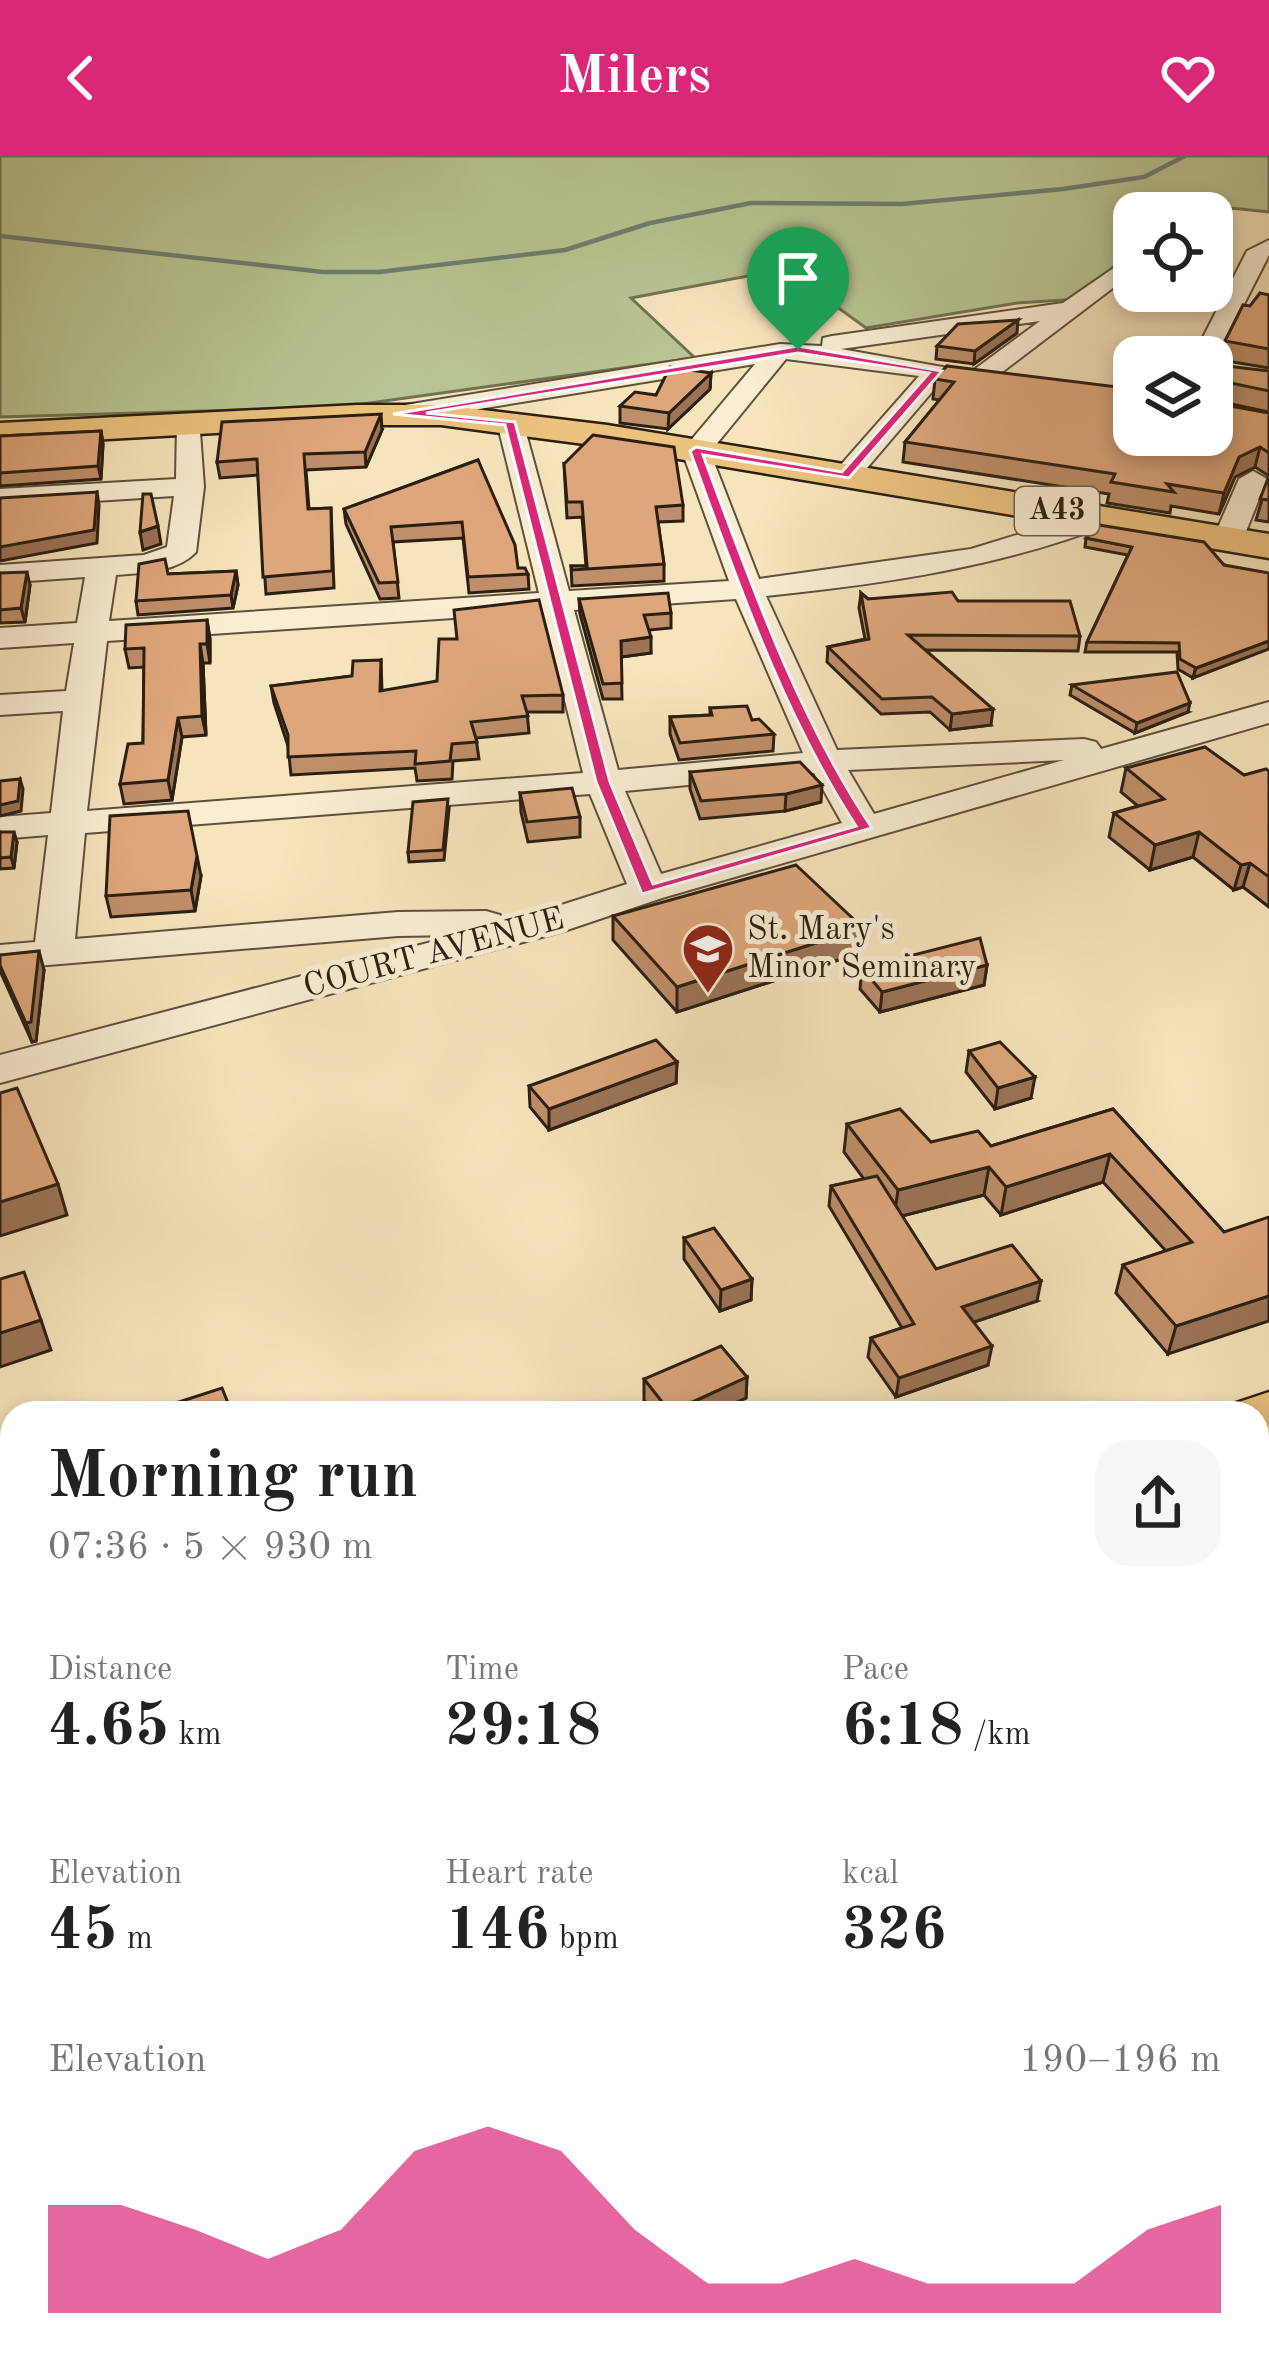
<!DOCTYPE html>
<meta charset="utf-8">
<style>
:root{--surface:#fff;--page:#f6f6f6;--text:#222;--muted:#767676;--accent:#db2777}
body{margin:0;font-family:"Old Standard TT",serif;background:var(--page);color:var(--text);height:100vh;display:flex;flex-direction:column;font-size:45px;white-space:nowrap}
*{box-sizing:border-box;margin:0}
p{font-size:39px;color:var(--muted)}
.icon{flex:none;width:66px;height:66px;fill:none;stroke:currentColor;stroke-width:2;stroke-linecap:round;stroke-linejoin:round}
.map{position:relative;flex:1;overflow:hidden}
.details{position:absolute;left:0px;top:1245px;width:1269px;height:972px;display:flex;flex-direction:column;background:var(--surface);border-radius:36px 36px 0 0;box-shadow:0 6px 18px #0003}
.details>*{flex:none}
.controls{position:absolute;left:1113px;top:36px;display:grid;gap:24px}
.controls a{display:grid;place-items:center;width:120px;height:120px;border-radius:24px;background:var(--surface);box-shadow:0 6px 18px #0003;font-size:60px}
.pin{position:absolute;display:grid;place-items:center;width:102px;height:102px;color:#fff;margin:-123px -51px;border-radius:50% 50% 50% 0;rotate:-45deg;box-shadow:0 0 12px #0007}
.pin .icon{rotate:45deg}
.round{display:grid;place-items:center;flex:none;width:126px;height:126px;border-radius:36px;background:var(--page)}
.headline{display:flex;align-items:center;justify-content:space-between;height:204px;padding:0 48px}
h1{font-size:66px;font-weight:600;line-height:90px}
.stats{display:grid;grid-template-columns:repeat(3,1fr);gap:18px;height:204px;padding:12px 48px}
.stats div{display:grid;align-content:center}
.stats b{font-size:60px;font-weight:600}
.stats small{font-size:33px;font-weight:400}
.stats p{font-size:33px}
.chart{height:336px;padding:24px 48px}
.chart p{display:flex;justify-content:space-between}
.chart svg{width:100%;height:216px;margin-top:12px;fill:var(--accent);opacity:.7}
header{display:flex;justify-content:space-between;align-items:center;height:156px;padding:0 48px;background:var(--accent);color:#fff;font-size:54px;font-weight:600}
.map>svg:first-child{display:block}
</style>
<header><svg class="icon" aria-label="back" viewBox="0 0 24 24"><path d="M15 5l-7 7 7 7"/></svg>Milers<svg class="icon" aria-label="heart" viewBox="0 0 24 24"><path d="M12 20l-8-8c-3-5 5-10 8-4 3-6 11-1 8 4z"/></svg></header>
<div class="map">
<svg width="1269" height="2217" viewBox="0 0 1269 2217">
<rect width="100%" height="100%" fill="#f6e4bc"/>
<filter id="stains"><feTurbulence type="fractalNoise" baseFrequency=".00167" numOctaves="4"/><feColorMatrix values="0 0 0 0 .2 0 0 0 0 .09 0 0 0 0 .02 0 0 0 .5 -.17"/></filter>
<radialGradient id="worn" r=".72"><stop offset=".6" stop-color="#630" stop-opacity="0"/><stop offset="1" stop-color="#630" stop-opacity=".3"/></radialGradient>
<path fill="#b8c593" stroke="#727252" stroke-width="3" d="M0,0h1269v56l-86,-9 -11,10h-38v35l-55,51 -62,4 -151,25 -81,-59 -154,29 64,60 -354,49 -341,10z"/>
<g fill="none" stroke-linecap="round" stroke-linejoin="round">
<path stroke="#6f7f6f" stroke-width="4.5" d="M0,80l323,36h56l186,-22 85,-27 101,-20 151,1 161,-15 81,-12 41,-21"/>
<g stroke="#5e503c" stroke-width="4">
<g id="minor">
<path d="M1269,84v15l-52,102 -5,6v-6h-19l54,-106z"/>
<path d="M1134,98v18l-145,110 -46,-3 -88,103 -10,2 -14,-8 88,-100 -133,-17 -76,93 49,127 212,-30 130,-40 15,9 -5,6c-112,43 -227,60 -345,72l71,154 247,-11 12,3 5,7 168,-47v21l-607,175 -98,33 -564,152v-28l458,-120 -60,1 -398,33v-24l35,-3 13,-107 -48,4v-22l51,-4 12,-102 -63,4v-20l66,-4 8,-48 -74,5v-20l77,-5 8,-46 -85,6v-18l144,-10 23,-8 7,-51 -174,11v-18l176,-10 1,-55 13,-8 9,2 5,69 -8,65c-19,20 -53,21 -80,23l-7,46 430,-28 -42,-171 13,-8 13,8 46,169 160,-10 -47,-130 73,-87 -356,58 -13,-8 13,-8 381,-62 42,2 1,-8 9,-2 231,-33zM1040,165l-69,51 -130,-23zM736,443l67,154 -185,17 -44,-160zM543,456l40,161 -496,38 20,-170zM1064,604l-190,54 -26,-44zM814,617l28,50 -181,51 -36,-83zM590,638l37,90 -122,39 -5,-8 -14,-4 -88,1 -323,27 10,-106z"/>
<path d="M1253,315l14,8 -24,60 -5,6h-20l-5,-6 26,-60z"/>
<rect x="1257" y="1357" width="12" height="44"/>
<path d="M736,2205h76l3,12h-76z"/>
</g>
</g>
<g stroke="#2b1f11" stroke-width="5">
<g id="major">
<path d="M357,249h84l166,20 662,109v24l-662,-111 -166,-22h-84l-357,20v-22z"/>
<path d="M1269,1236v53l-12,4v-36h-29l5,-9z"/>
<path d="M12,1682v78l-12,3v-78z"/>
</g>
</g>
<use href="#minor" fill="#f9edd3" fill-rule="evenodd"/>
<use href="#major" fill="#ebc27e" fill-rule="evenodd"/>
</g>
<g fill="#be8f6a" stroke="#2b1f11" stroke-width="3">
<path d="M1269,139v73l-48,-8 4,-19 25,-35z"/>
<path d="M1017,177l-43,31 -38,-5 1,-13z"/>
<path d="M947,210l265,69v-57l57,-7v41l-56,-12v3l56,10v63l-14,-9 -20,10 -16,37 -48,-8 -1,7 -63,-10 2,-9 -206,-32 2,-20 35,-42 -7,-1 2,-20z"/>
<path d="M711,217l-1,16 -42,40 -48,-6v-17l36,-11z"/>
<path d="M382,274l-16,37 -60,3 3,39 22,-1 3,80 -68,6 -8,-119 -38,3 -3,-16z"/>
<path d="M101,275l2,13 -2,35 -101,7v-50z"/>
<path d="M478,304l40,108 10,6 1,15 -60,4 -6,-55 -70,4 6,56 -19,1 -34,-75 -2,-15z"/>
<path d="M564,308l119,41v16l-25,1 6,42v17l-92,5 -1,-20h15l-4,-49 -15,1z"/>
<path d="M1269,320v46l-13,-2z"/>
<path d="M1086,382l138,27 -31,113 -15,-9 -1,-17h-92l2,-10 41,-87 -43,-8z"/>
<path d="M236,415l2,14 -5,23 -95,7 -2,-14 32,-27z"/>
<path d="M0,417l30,12 -5,37 -25,1z"/>
<path d="M861,437l7,6 90,2 122,35 -2,15 -152,-1 65,75 -41,5 -20,-18 -49,2 -54,-52 1,-15 37,-8 -6,-31z"/>
<path d="M579,443l92,14v15l-22,2 2,23 -30,4 1,42h-19l-23,-85z"/>
<path d="M207,464l3,19v24h-7l3,72 -24,2 -10,63 -48,4 -4,-20 23,-41 1,-76 -15,1 -4,-19z"/>
<path d="M381,504l1,31 181,4v17h-36l2,21 -53,5 3,21 -26,2 -1,18 -35,2 -2,-13 -124,7 -3,-29 -14,-43 -3,-17 81,-10z"/>
<path d="M1072,529l116,27 -53,21 -65,-38z"/>
<path d="M710,552l42,12 22,14 -1,17 -94,9 -9,-26v-17l40,-2z"/>
<path d="M1126,612l118,7 25,-4v136l-26,-20 -9,3 -41,-33 -43,13 -41,-33 5,-24 24,-7 -17,-14z"/>
<path d="M690,616l131,30 -36,9 -85,8 -10,-30z"/>
<path d="M520,637l60,24v20l-52,5 -7,-30z"/>
<path d="M449,653l-5,51 -35,2 -1,-10z"/>
<path d="M0,676l17,10 -3,26 -14,1z"/>
<path d="M201,720l-6,35 -84,6 -5,-21z"/>
<path d="M613,760l247,37 -183,59 -64,-72z"/>
<path d="M0,799l44,15 -8,71 -4,1 -31,-69z"/>
<path d="M987,809l-3,20 -104,27 -20,-23 2,-21z"/>
<path d="M969,895l62,47 -36,11 -29,-37z"/>
<path d="M677,906l-1,21 -127,47 -19,-23 -1,-21z"/>
<path d="M1113,953l111,123 -56,122 -52,-61 7,-28 43,-14 -63,-69 -102,33 -17,-20 -82,21 34,53 101,32 -63,21 14,43 -92,32 -28,-40 3,-19 31,-10 -73,-122 2,-20 33,-7 -20,-27 3,-28 84,18 60,4z"/>
<path d="M684,1082l68,41 -1,21 -31,11 -36,-52z"/>
<path d="M747,1221l-1,21 -33,15h-59l-10,-13v-21z"/>
</g>
<g fill="#9b7456" stroke="#2b1f11" stroke-width="3">
<path d="M1018,164l-1,13 -43,31 1,-13z"/>
<path d="M711,217l-1,16 -42,40 1,-16z"/>
<path d="M381,258l1,16 -16,37 -1,-15z"/>
<path d="M101,275l2,13 -2,35 -3,-13z"/>
<path d="M1260,291l-5,20 -20,10 -16,37 5,-21 15,-36z"/>
<path d="M97,336l2,13 -2,38 -97,18v-14z"/>
<path d="M158,370l3,18 -18,6 -3,-18z"/>
<path d="M236,415l2,14 -5,23 -2,-13z"/>
<path d="M27,416l3,13 -5,37 -4,-14z"/>
<path d="M207,464l3,19v24l-3,-19z"/>
<path d="M651,481v16l-30,4v-16z"/>
<path d="M1269,485v8l-76,29 3,-10z"/>
<path d="M200,488l3,19 3,72 -4,-19z"/>
<path d="M1190,547l-2,9 -53,21 2,-10z"/>
<path d="M993,553l-2,16 -41,5 2,-16z"/>
<path d="M178,562l4,19 -10,63 -4,-20z"/>
<path d="M20,623l3,10 -2,22 -21,5v-11z"/>
<path d="M822,629l-1,17 -36,9 1,-17z"/>
<path d="M14,676l3,10 -3,26 -3,-11z"/>
<path d="M1199,676l-6,25 -43,13 5,-25z"/>
<path d="M197,700l4,20 -6,35 -4,-21z"/>
<path d="M1250,707l-7,24 -9,3 7,-25z"/>
<path d="M863,772l-3,25 -183,59v-25z"/>
<path d="M39,795l5,19 -8,71 -4,1 -6,-19z"/>
<path d="M987,809l-3,20 -104,27 2,-20z"/>
<path d="M677,906l-1,21 -127,47v-21z"/>
<path d="M1035,921l-4,21 -36,11 3,-21z"/>
<path d="M1110,998l-7,28 -102,33 5,-28z"/>
<path d="M989,1011l-5,28 -90,23 4,-28z"/>
<path d="M58,1028l9,31 -67,21v-34z"/>
<path d="M752,1123l-1,21 -31,11 1,-21z"/>
<path d="M1041,1125l-4,20 -78,26 3,-20z"/>
<path d="M1269,1140v25l-101,33 8,-28z"/>
<path d="M41,1164l10,30 -51,17v-34z"/>
<path d="M992,1190l-4,19 -92,32 3,-19z"/>
<path d="M747,1221l-1,21 -33,15h-43z"/>
<path d="M12,1405v43l-12,5v-44z"/>
<path d="M9,2117l3,4v31l-12,5v-37z"/>
<path d="M32,2205h42l-28,12h-5z"/>
</g>
<g fill="#dda67b" stroke="#2b1f11" stroke-width="3">
<path d="M1260,137l9,2v54l-44,-8 18,-36 7,1z"/>
<path d="M1018,164l-43,31 -38,-5 21,-22z"/>
<path d="M1218,209l51,6v20l-52,-11 -5,4v-6z"/>
<path d="M947,210l187,23v46h78v-44l1,12 56,10v40l-9,-6 -21,10 -15,36 -57,-9 7,8 -63,-10 4,-8 -210,-32 49,-60 -19,-3z"/>
<path d="M670,211l41,6 -42,40 -49,-7 15,-14 21,3z"/>
<path d="M381,258l-16,38 -61,2 4,55 23,-1 1,63 -69,6 -6,-118 -40,3 5,-40z"/>
<path d="M101,275l-3,35 -98,7v-37z"/>
<path d="M593,279l81,12 9,58 -27,2 8,57 -92,6 -1,-4h16l-5,-64h-15l-3,-38z"/>
<path d="M478,304l37,85 3,23h7l3,6 -60,3 -6,-55 -71,5 7,55 -19,1 -35,-74z"/>
<path d="M1269,320v24l-9,-1z"/>
<path d="M97,336l-3,38 -94,17v-49z"/>
<path d="M143,338h8l7,32 -18,6z"/>
<path d="M1099,369l105,17 20,23 45,8v68l-73,27 -16,-9 -1,-16 -92,-1 45,-95 -46,-9z"/>
<path d="M165,403l3,15 68,-3 -5,24 -95,6 3,-37z"/>
<path d="M27,416l-6,36 -21,2v-37z"/>
<path d="M952,436l6,9h112l10,35 -172,-1 85,74 -41,5 -20,-17 -50,2 -54,-52 41,-8 -8,-46 7,6z"/>
<path d="M668,437l3,20 -27,2 7,22 -30,4 1,42 -19,1 -24,-85z"/>
<path d="M539,444l24,95 -41,1 6,20 -57,6 6,20 -25,2 -2,17 -35,3 1,-13 -128,6v-22l-17,-49 81,-10 1,-15 28,-1 -1,31 57,-10 2,-42h18l-3,-29z"/>
<path d="M207,464v24h-7l2,72 -24,2 -10,62 -48,4 8,-40 15,-1 1,-95 -19,1 1,-24z"/>
<path d="M1177,516l13,31 -53,20 -65,-38z"/>
<path d="M747,550l5,14 7,-1 15,15 -94,9 -10,-26 42,-2 -2,-7z"/>
<path d="M1205,591l39,28 22,-6 3,2v106l-19,-14 -9,2 -42,-33 -44,13 -41,-32 50,-14 -38,-31z"/>
<path d="M800,606l22,23 -36,9 -85,7 -11,-29z"/>
<path d="M20,623l-2,22 -18,4v-24z"/>
<path d="M572,632l8,29 -53,5 -7,-29z"/>
<path d="M448,643l-5,51 -35,2 5,-50z"/>
<path d="M188,655l9,45 -6,34 -85,6 4,-80z"/>
<path d="M0,676h14l-3,25 -11,1z"/>
<path d="M796,709l67,63 -186,59 -64,-71z"/>
<path d="M980,782l7,27 -105,27 -20,-24z"/>
<path d="M39,795l-8,71 -5,1 -26,-58v-10z"/>
<path d="M656,884l21,22 -128,47 -20,-23z"/>
<path d="M1000,886l35,35 -37,11 -29,-37z"/>
<path d="M17,932l41,96 -58,18v-109z"/>
<path d="M900,953l31,33 47,-11 13,15 122,-37 111,123 45,-15v79l-93,30 -53,-61 69,-23 -82,-88 -104,33 -17,-20 -91,23 -51,-66z"/>
<path d="M877,1020l59,93 76,-24 29,36 -79,26 30,39 -93,32 -28,-40 43,-14 -83,-138z"/>
<path d="M714,1072l38,51 -31,11 -37,-52z"/>
<path d="M24,1116l17,48 -41,13v-54z"/>
<path d="M721,1190l26,31 -77,35 -26,-33z"/>
<path d="M222,1232l10,25h-80l-1,-2z"/>
<path d="M86,1249l3,8h-28z"/>
<path d="M12,1273v23l-6,-21z"/>
<path d="M12,1344v61l-12,4v-61z"/>
<path d="M12,1883v251l-3,-17 -9,3v-233z"/>
</g>
<path fill="#db2777" stroke="#fff" stroke-width="3" fill-rule="evenodd" d="M798,190l144,25 -93,107 -146,-23c48,128 93,259 169,373l-230,66 -46,-112 -91,-357 -112,-11zM798,197l131,20 -87,99 -146,-25 -6,4c47,128 91,260 166,375l-203,58 -43,-102 -95,-360 -89,-9z"/>
<defs>
<g id="university-pin" transform="scale(2.7)"><path d="M0 17L-7.5 6A9.5 9.5 0 1 1 7.5 6Z" fill="#8f2418" stroke="#f9edd3"/><path d="M0-5L7-2L0 1L-7-2ZM-4 1L0 2.5L4 1V4Q0 6-4 4Z" fill="#fff"/></g>
</defs>
<g fill-rule="evenodd">
<use href="#university-pin" x="708" y="793"/>
</g>
<g text-anchor="middle" dominant-baseline="central" stroke-width="10" stroke-linejoin="round" paint-order="stroke">
<rect fill="#f9edd3" stroke="#695d4b" stroke-width="3" x="1015" y="331" width="84" height="48" rx="9"/>
<g font-size="30" font-weight="bold" fill="#2b1f11">
<text x="1057" y="355">A43</text>
</g>
<g font-size="33" fill="#2b1f11" stroke="#f9edd3" text-anchor="start">
<text x="747" y="774">St. Mary's<tspan x="747" dy="38">Minor Seminary</tspan></text>
</g>
<g font-size="33" fill="#2b1f11" stroke="#f9edd3">
<text transform="translate(434 798) rotate(-15)">COURT AVENUE</text>
</g>
</g>
<rect width="100%" height="100%" filter="url(#stains)"/>
<rect width="100%" height="100%" fill="url(#worn)"/>
</svg>
<div class="controls">
<a><svg class="icon" aria-label="locate" viewBox="0 0 24 24"><circle cx="12" cy="12" r="6"/><path d="M12 2v4M12 18v4M2 12h4M18 12h4"/></svg></a>
<a><svg class="icon" aria-label="layers" viewBox="0 0 24 24"><path d="M12 4l9 5-9 5-9-5zM3 14l9 5 9-5"/></svg></a>
</div>
<div class="pin" style="left:798px;top:194px;background:#1e9e55"><svg class="icon" aria-label="arrive" viewBox="0 0 24 24"><path d="M6 21V4h12l-3 4 3 4H6"/></svg></div>
<section class="details">
<div class="headline"><div><h1>Morning run</h1><p>07:36 · 5 × 930 m</p></div><a class="round"><svg class="icon" aria-label="share" viewBox="0 0 24 24"><path d="M12 15V3M7 8l5-5 5 5M5 13v7h14v-7"/></svg></a></div>
<div class="stats">
<div><p>Distance</p><b>4.65<small> km</small></b></div>
<div><p>Time</p><b>29:18</b></div>
<div><p>Pace</p><b>6:18<small> /km</small></b></div>
</div>
<div class="stats">
<div><p>Elevation</p><b>45<small> m</small></b></div>
<div><p>Heart rate</p><b>146<small> bpm</small></b></div>
<div><p>kcal</p><b>326</b></div>
</div>
<div class="chart"><p><span>Elevation</span>190–196 m</p>
<svg viewBox="0 0 160 44" preserveAspectRatio="none"><path d="M0 44V22L10 22L20 27L30 33L40 27L50 11L60 6L70 11L80 27L90 38L100 38L110 33L120 38L130 38L140 38L150 27L160 22V44z"/></svg>
</div>
</section>
</div>
